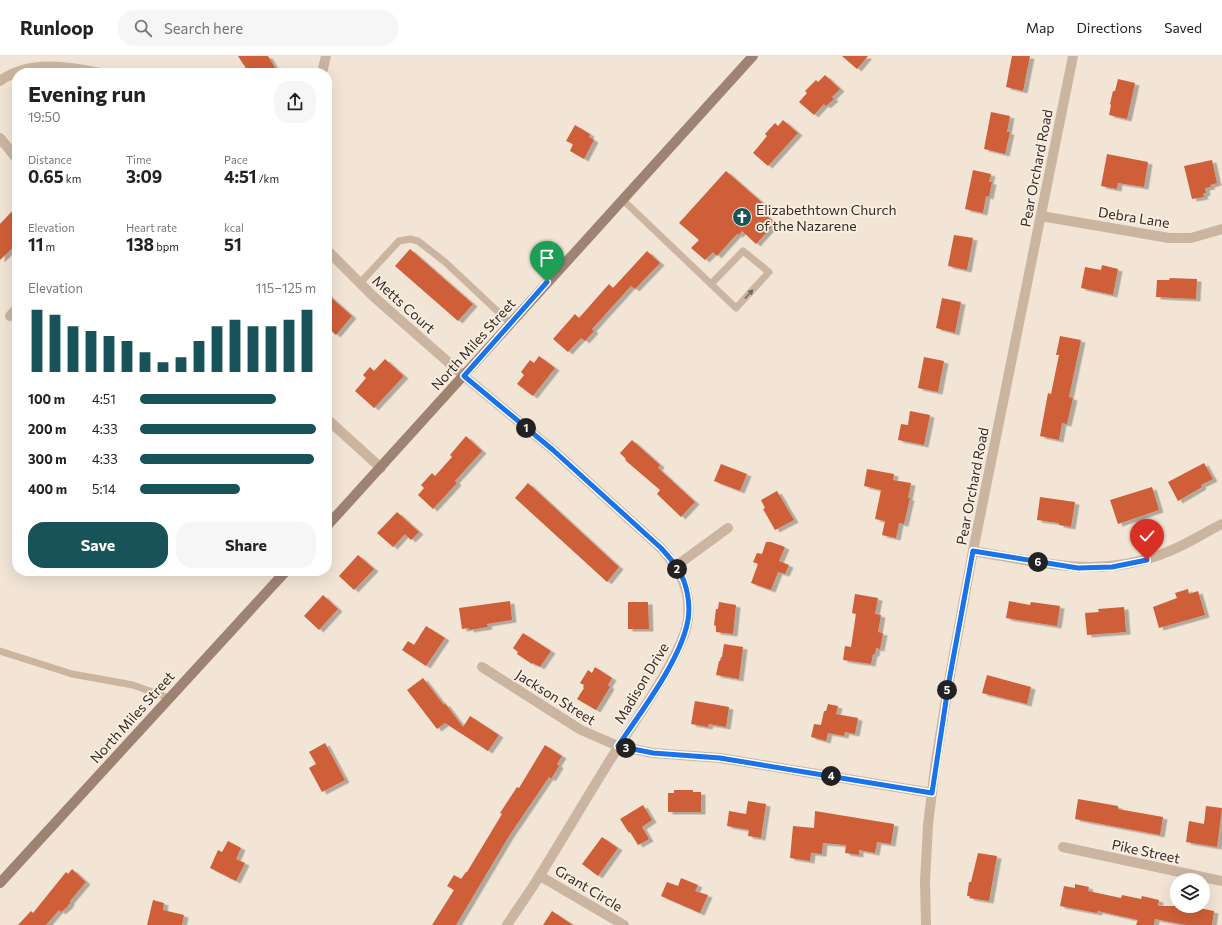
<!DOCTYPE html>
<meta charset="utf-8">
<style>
:root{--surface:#fff;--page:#f6f6f6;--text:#222;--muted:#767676;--line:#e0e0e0;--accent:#185359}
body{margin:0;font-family:Commissioner,sans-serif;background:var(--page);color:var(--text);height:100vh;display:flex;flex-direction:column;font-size:15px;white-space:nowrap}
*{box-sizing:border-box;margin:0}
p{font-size:13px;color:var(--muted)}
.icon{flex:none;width:22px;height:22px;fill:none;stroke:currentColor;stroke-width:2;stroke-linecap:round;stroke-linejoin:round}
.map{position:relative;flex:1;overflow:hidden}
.details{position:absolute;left:12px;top:12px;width:320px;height:508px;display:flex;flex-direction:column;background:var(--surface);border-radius:16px;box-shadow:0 4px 16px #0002}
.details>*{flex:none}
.controls{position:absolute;left:1170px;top:817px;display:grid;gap:8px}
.controls a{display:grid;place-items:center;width:40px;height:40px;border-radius:50%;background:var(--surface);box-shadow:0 4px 16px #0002;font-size:20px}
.pin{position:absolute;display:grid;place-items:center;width:34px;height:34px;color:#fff;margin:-41px -17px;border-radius:50% 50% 50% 0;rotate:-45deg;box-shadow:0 0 4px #0007}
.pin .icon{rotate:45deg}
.km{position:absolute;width:20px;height:20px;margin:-10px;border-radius:50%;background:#222;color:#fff;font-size:11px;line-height:20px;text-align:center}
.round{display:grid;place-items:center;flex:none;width:42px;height:42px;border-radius:16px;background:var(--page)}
.overview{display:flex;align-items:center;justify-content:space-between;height:68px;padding:0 16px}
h1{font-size:22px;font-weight:700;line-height:30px}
.stats{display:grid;grid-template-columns:repeat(3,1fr);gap:6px;height:68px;padding:4px 16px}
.stats div{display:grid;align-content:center}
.stats b{font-size:17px;font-weight:700}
.stats small{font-size:11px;font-weight:400}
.stats p{font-size:11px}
.chart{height:112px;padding:8px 16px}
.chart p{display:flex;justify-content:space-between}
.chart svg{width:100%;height:72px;margin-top:4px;stroke:var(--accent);stroke-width:6}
.action{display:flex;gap:8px;margin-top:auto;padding:8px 16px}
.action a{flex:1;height:46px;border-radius:16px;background:var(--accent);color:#fff;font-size:16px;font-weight:700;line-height:46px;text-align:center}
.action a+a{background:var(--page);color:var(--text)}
ul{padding:0 16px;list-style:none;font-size:13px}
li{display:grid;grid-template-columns:64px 48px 1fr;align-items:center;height:30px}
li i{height:10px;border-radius:5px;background:var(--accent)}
header{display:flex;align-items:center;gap:24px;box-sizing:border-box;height:56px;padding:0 20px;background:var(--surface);border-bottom:1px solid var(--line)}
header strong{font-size:19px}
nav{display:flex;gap:22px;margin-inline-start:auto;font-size:14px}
.search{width:280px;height:36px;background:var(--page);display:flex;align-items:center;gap:10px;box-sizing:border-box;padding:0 14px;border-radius:16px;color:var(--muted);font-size:15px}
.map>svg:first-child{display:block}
</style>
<header>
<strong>Runloop</strong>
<div class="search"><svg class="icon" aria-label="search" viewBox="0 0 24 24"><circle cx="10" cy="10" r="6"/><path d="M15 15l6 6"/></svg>Search here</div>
<nav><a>Map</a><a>Directions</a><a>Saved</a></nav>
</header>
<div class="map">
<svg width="1222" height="869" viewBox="0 0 1222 869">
<defs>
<filter id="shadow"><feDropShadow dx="4.5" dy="2.5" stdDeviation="0" flood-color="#0004"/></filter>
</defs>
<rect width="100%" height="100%" fill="#f2e5d6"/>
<g fill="#cf5e37" filter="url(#shadow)">
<path d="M238,0h30l10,17h-29z"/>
<path d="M842,0h26l-11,13z"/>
<path d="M1012,0h18l-7,35 -17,-4z"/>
<path d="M825,19l15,14 -8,8 2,2 -8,7 -2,-2 -10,11 -15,-13 8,-9 -2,-2 11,-11 2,2z"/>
<path d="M1118,23l17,4 -8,36 -18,-4 2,-10 -1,-1 3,-13h2z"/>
<path d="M991,56l19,4 -3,16h3l-5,22 -21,-5z"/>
<path d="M783,64l15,13 -30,33 -15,-13 14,-17 -2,-2 10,-11 3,3z"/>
<path d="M575,69l15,9 -1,3 5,3 -10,19 -14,-8 3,-7 -7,-3z"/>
<path d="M1107,98l41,8 -4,25 -26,-4 -1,6 -16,-3z"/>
<path d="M1212,104l5,23 -7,2 1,2 -6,1 1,5 -3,1 1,3 -12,2 -8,-33z"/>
<path d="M973,114l18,4 -2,8h3l-3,15 -3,-1 -3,17 -18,-4z"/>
<path d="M726,115l40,35 -5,5 14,12 -19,21 -14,-13 -3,4 -2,-1 -20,22 -4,-4 -8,8 -14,-12 8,-8 -20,-17z"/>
<path d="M17,150v38l-17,16v-36z"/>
<path d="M954,179l19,3 -6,32 -19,-4z"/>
<path d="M410,193l63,55 -15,17 -63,-55z"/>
<path d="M647,195l13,12 -25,26 -4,-3 -39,43 2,2 -9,10 -4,-3 -13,14 -15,-13 22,-25 4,4 30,-34 4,4z"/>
<path d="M1102,209l16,4 -5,26 -32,-7 4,-21 16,3z"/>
<path d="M1170,222l27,1 -1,20 -40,-2 1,-17h12z"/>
<path d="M327,238l25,22 -16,19 -9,-8z"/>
<path d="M942,242l19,4 -6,31 -19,-5z"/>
<path d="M1060,280l21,4 -12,57 4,1 -6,26 -5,-1 -3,17 -19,-4 8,-43 3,1 8,-39h-3z"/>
<path d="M539,300l16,12 -22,28 -16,-12 7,-9 -3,-3 9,-12 4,3z"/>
<path d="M924,301l20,4 -6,31 -20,-4z"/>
<path d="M385,303l19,17 -30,32 -19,-17 11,-13 -3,-3 7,-8 4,4z"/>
<path d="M910,355l20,4 -6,30 -26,-5 3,-16 7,1z"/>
<path d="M466,380l16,15 -27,30 2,2 -24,26 -15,-14 6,-7 -3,-3 11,-12 3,3 17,-19 -2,-2z"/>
<path d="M632,384l28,25 -2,3 37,34 -14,15 -24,-23 3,-4 -35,-30 1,-1 -6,-6z"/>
<path d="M1204,407l9,16 -12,6 1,2 -24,14 -10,-19z"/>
<path d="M721,408l26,10 -7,17 -26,-10z"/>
<path d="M867,413l27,5 -1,6 18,3 -3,15h2l-6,26 -5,-1 -3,15 -14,-3 3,-14 -10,-2 6,-29 -17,-4z"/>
<path d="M528,427l91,84 -12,15 -92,-84z"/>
<path d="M1152,431l7,23 -41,14 -8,-24z"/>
<path d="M777,435l17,29 -19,10 -12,-21 2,-1 -4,-8z"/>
<path d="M1040,441l35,5 -4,25 -12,-2v-2l-22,-3z"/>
<path d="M397,456l22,20 -8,8 -6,-6 -12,13 -16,-14z"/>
<path d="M766,486h5l14,5 -6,14 10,4 -4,9 -7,-2 -7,18 -20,-7 7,-19 -5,-2 4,-9 5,1z"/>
<path d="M358,499l16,14 -20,21 -15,-14z"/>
<path d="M1188,533l1,5 9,-3 7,24 -46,13 -6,-21 24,-9 -2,-5z"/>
<path d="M855,538l23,4 -3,16 6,1 -3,17 5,1 -3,16 -4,-1 -1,6h-2l-2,10 -28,-4 2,-14 6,1 5,-33 -4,-1z"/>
<path d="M323,539l15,14 -19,21 -15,-14z"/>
<path d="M510,545l2,19 -25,4 1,3 -19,3v-2l-7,1 -3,-21z"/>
<path d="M1009,545l21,4 1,-3 29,4 -3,20 -51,-8z"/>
<path d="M628,546h20l1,27h-21z"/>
<path d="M719,546l17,3 -3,29 -17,-2v-6l-2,-1 2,-16h2z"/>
<path d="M1124,551l2,25 -39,3 -2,-22 14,-1 -1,-3z"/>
<path d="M426,570l19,12 -19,28 -24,-16 6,-9 6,4z"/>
<path d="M523,577l28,18 -11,16 -7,-4 -1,1 -15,-10 1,-2 -5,-4z"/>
<path d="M724,588l19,3 -4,32 -23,-4 3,-14h1l1,-4h1z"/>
<path d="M595,611l17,11 -4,7 2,2 -14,23 -19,-11 7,-11 -1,-1 1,-2 -4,-2 8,-13 4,3z"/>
<path d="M987,619l44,12 -4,17 -45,-11z"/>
<path d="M423,622l21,27 1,-2 18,24 7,-11 29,19 -11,16 -43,-28 -8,6 -30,-39z"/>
<path d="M695,645l34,6 -3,20 -17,-3 -1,3 -17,-3z"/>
<path d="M828,648l10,2 -2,8 22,4 -3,16 -10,-2 -1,4 -16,-3 -2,8 -15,-4 3,-13 7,1 3,-14h2z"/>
<path d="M325,687l20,37 -23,12 -13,-24 7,-4 -7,-12z"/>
<path d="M545,689l17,11 -5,8 2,2 -8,13 -2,-2 -40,59 -53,89h-24l22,-35 -7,-4 7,-11 7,4 5,-7h1l35,-58 -2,-1 17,-26 2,1z"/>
<path d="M674,734h19v2h8v20h-33v-19h6z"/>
<path d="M1078,743l40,7v3l45,8 -3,18 -85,-16z"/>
<path d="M748,745l18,3 -5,34 -13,-2 1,-6 -22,-4 2,-15 17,3z"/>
<path d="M643,749l9,15 -10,7 7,12 -11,6 -8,-13 -1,1 -9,-14z"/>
<path d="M1206,750l16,2 -5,39 -31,-5 3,-21 15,3z"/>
<path d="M815,755l79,13 -3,20 -14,-2 -2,11 -16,-3v5l-14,-2 1,-8 -23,-2 -1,11 -11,-1 -1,8 -20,-3 3,-32 21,2z"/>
<path d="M602,781l16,11 -20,28 -16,-12z"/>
<path d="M228,785l13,7 -5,11 9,4 -9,18 -26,-13 8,-18 4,2z"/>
<path d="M978,797l19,3 -8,45 -20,-3 1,-2h-3l2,-14h2z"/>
<path d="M72,813l14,13 -16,19v2l-3,4 -6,5 -2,-2 -13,15h-28l13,-14 2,2 33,-41 2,2z"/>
<path d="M681,822l17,7 -3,6 13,4 -8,18 -39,-17 6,-14 11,4z"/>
<path d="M1075,828l14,3 -1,4 33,7 1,-3 19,4 1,-3 17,4 -1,6h31l25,5 -2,14h-26l-31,-6 -1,6h-18l2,-5 -40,-9 -1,2 -37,-7 4,-20 11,2z"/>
<path d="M153,844l11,3 -1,7 21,5 -2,10h-35z"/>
<path d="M552,855l21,14h-30z"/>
</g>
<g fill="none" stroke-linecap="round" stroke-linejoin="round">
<g stroke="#cbb5a1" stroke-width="7">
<path d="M623,144l113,108 33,-36 -26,-21 -32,33"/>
<path d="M360,227l39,-42 11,-2 8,2 27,21 65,61"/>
<path d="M0,595l72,23 61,11 36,13"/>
</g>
<g stroke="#cbb5a1" stroke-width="10">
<path d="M322,17l4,-17"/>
<path d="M0,25c28,-21 68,-15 100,-8"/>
<path d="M0,82l17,21"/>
<path d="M1041,160l128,22h22l31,-9"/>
<path d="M327,194l47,47 90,79 89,74 108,98c19,22 30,41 27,71 -1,12 -7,24 -12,34 -16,33 -37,62 -57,93 -27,42 -52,86 -79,129 -10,17 -22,33 -33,50"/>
<path d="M10,260l7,-8"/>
<path d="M327,363l54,49"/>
<path d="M973,495c66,11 124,28 189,3 21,-7 40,-20 60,-30"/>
<path d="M676,510l52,-38"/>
<path d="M482,611l99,63 37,16 35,7 67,5 212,35"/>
<path d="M1063,791l159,34"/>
<path d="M540,820l84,49"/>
<path d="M926,869l-1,-43 3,-57 7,-58 14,-86 24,-130 100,-495"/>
</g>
<g stroke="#9e8373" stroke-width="10">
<path d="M327,470l426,-470"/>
<path d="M0,827l286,-312"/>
</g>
</g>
<defs><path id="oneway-solid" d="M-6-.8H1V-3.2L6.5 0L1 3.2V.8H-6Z"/></defs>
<use fill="#78695d" href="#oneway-solid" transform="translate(749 238) rotate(-48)"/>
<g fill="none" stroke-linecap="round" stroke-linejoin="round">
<g stroke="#fff" stroke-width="8">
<path id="route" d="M547,226l-83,94 89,74 108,98c9,10 18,20 23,33 4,12 6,27 4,39 -7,40 -48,93 -70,126l35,7 67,5 212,35 17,-112 24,-130 105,17 34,-1 35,-7"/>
</g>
<use href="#route" stroke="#1a73e8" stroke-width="5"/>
</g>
<defs>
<g id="church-disc" transform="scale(1)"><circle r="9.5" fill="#185359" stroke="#faefe2"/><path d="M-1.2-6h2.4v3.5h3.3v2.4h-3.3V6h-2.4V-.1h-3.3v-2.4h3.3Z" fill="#fff"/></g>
</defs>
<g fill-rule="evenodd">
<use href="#church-disc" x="742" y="161"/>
</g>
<g text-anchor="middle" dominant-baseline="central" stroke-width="3.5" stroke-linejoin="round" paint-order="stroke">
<g font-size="14" fill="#352a25" stroke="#faefe2">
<text transform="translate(1036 112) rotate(-79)">Pear Orchard Road</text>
<text transform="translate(1134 161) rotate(9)">Debra Lane</text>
<text transform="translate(404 248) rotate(42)">Metts Court</text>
<text transform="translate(473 288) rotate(-48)">North Miles Street</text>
<text transform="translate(972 430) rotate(-79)">Pear Orchard Road</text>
<text transform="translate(641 627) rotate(-59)">Madison Drive</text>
<text transform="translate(556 641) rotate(32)">Jackson Street</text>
<text transform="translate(132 661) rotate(-48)">North Miles Street</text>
<text transform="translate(1146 795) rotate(12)">Pike Street</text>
<text transform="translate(589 832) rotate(31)">Grant Circle</text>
</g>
<g font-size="14" fill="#352a25" stroke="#faefe2" text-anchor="start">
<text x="756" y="153">Elizabethtown Church<tspan x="756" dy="16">of the Nazarene</tspan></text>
</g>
</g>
</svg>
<div class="controls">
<a><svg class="icon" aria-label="layers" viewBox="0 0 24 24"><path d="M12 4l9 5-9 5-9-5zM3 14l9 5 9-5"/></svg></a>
</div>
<div class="pin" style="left:547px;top:226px;background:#1e9e55"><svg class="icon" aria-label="arrive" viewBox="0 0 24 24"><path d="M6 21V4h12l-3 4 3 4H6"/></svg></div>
<div class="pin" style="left:1147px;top:504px;background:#d93025"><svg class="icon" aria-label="check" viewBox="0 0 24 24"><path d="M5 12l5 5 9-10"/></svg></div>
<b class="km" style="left:526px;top:372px">1</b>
<b class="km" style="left:677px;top:513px">2</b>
<b class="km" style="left:626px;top:692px">3</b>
<b class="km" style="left:831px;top:720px">4</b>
<b class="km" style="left:947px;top:634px">5</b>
<b class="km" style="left:1038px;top:506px">6</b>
<section class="details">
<div class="overview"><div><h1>Evening run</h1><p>19:50</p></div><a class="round"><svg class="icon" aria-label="share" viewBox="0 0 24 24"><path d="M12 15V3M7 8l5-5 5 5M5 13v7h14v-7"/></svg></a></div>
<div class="stats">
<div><p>Distance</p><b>0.65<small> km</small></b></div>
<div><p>Time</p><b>3:09</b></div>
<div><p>Pace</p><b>4:51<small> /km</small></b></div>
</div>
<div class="stats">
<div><p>Elevation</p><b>11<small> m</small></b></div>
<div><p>Heart rate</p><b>138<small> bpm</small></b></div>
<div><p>kcal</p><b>51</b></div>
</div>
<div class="chart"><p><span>Elevation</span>115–125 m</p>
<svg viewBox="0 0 160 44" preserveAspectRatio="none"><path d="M5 44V6M15 44V9M25 44V16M35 44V19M45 44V22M55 44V25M65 44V32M75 44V38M85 44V35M95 44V25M105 44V16M115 44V12M125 44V16M135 44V16M145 44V12M155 44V6"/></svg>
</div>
<ul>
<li><b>100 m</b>4:51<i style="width:77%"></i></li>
<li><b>200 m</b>4:33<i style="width:100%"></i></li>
<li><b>300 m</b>4:33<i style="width:99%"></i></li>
<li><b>400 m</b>5:14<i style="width:57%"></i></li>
</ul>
<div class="action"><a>Save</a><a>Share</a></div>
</section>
</div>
